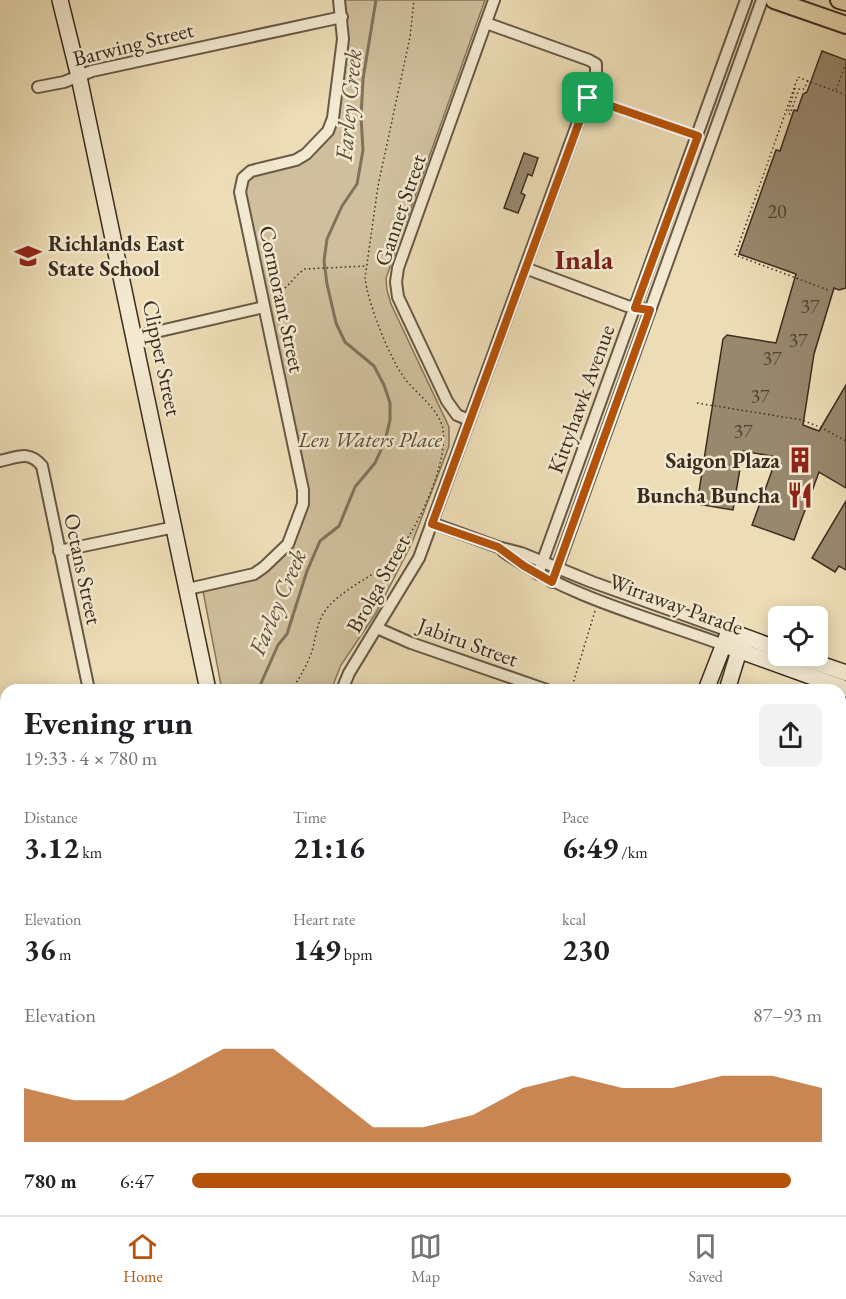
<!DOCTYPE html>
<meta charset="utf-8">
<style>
:root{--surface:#fff;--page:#f2f2f2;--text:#202124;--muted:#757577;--line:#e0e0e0;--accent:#b45309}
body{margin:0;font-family:"EB Garamond",serif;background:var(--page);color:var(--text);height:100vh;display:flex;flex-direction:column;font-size:22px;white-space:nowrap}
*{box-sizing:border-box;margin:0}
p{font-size:20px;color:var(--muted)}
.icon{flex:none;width:33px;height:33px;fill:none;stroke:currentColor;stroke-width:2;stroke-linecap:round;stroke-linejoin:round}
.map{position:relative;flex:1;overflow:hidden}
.panel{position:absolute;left:0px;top:684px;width:846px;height:531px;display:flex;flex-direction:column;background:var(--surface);border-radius:18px 18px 0 0;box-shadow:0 3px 15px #0003}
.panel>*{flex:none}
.fabs{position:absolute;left:768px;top:606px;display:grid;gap:12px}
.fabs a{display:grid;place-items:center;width:60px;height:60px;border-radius:9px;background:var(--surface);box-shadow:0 3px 15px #0003;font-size:30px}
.pin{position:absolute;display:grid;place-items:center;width:51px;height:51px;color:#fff;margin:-26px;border-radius:12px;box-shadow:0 3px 9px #0006}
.round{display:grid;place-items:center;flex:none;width:63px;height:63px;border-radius:9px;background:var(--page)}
.overview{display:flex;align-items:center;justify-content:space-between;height:102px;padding:0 24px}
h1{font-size:33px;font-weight:700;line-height:45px}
.metrics{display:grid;grid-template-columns:repeat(3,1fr);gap:9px;height:102px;padding:6px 24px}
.metrics div{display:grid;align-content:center}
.metrics b{font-size:30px;font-weight:700}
.metrics small{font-size:16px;font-weight:400}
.metrics p{font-size:16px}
.chart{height:168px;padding:12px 24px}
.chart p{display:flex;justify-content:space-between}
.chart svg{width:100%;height:108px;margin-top:6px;fill:var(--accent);opacity:.7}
ul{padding:0 24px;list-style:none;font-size:20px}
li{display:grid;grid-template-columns:96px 72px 1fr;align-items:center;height:45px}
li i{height:15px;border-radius:8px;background:var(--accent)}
.tab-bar{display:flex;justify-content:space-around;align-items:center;height:84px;border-top:2px solid var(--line);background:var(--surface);font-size:16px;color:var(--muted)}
.tab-bar a{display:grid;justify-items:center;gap:3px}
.tab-bar .active{color:var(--accent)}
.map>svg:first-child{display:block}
</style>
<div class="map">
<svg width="846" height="1215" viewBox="0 0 846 1215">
<rect width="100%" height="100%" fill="#edddb6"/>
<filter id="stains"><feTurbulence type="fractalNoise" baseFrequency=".00333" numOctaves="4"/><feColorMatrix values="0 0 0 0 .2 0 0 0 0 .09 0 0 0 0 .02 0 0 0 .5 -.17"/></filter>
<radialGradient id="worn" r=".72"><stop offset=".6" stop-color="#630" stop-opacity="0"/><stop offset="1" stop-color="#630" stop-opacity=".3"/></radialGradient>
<path fill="#cfbf9c" stroke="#85765e" stroke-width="1.5" d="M339,0h146l-99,278 1,12 4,14 58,123v19l-37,97 -36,70 -35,52 -10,25h-109l-20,-104 52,-12 34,-30 15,-40 -63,-312 3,-14 53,-18 32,-30 15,-91z"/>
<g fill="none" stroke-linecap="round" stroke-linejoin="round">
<path stroke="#81725b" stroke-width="3" d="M258,690l20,-45 9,-11 20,-63 13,-30 19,-15 16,-39 20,-24 10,-22 5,-21v-17l-6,-18 -10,-19 -29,-24 -9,-19 -9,-39 -3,-23 3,-22 15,-33 15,-22 6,-34 -2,-33 2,-38 13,-79"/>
</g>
<g fill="#98886e" stroke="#3b2c1f" stroke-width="1.5">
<path d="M822,51l24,9v228l-7,2 -5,-2 -20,66 -11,71 16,6 27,-46v103l-27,-16 -25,68 -42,-15 25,-68 -34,-6 -10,59 -36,-6 26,-165 4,-4 49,8 20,-69 -57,-20 37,-104 4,1 14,-41 3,1 6,-17 4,-2z"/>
<path d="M524,153l14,5 -6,18 -4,-2 -7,19 4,2 -7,18 -14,-5z"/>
<path d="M846,501v69l-7,-4 -4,6 -23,-14z"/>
</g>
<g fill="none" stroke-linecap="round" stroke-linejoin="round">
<g stroke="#685845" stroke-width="14">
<g id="street">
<path d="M38,87l26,-5 28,-11 250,-54"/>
<path d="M525,268l102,38 14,2"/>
<path d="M134,337l130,-30"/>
<path d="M469,420l-12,-5 -10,-14 -49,-104 -2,-15 2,-14 96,-268"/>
<path d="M0,461c18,-4 29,-11 42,5l47,224"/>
<path d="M432,523l66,24 23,6 71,29 137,49"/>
<path d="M59,551l116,-24"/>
<path d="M503,551c63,46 148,67 221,94"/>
<path d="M538,574l208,-574"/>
<path d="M552,582l210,-582"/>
<path d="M188,589l66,-15 10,-7 24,-23 15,-40v-14l-63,-298 3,-14 8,-7 45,-11 10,-6 22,-23 5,-13 10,-79 -4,-39"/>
<path d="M377,628l34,15 136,47"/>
<path d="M342,690l7,-17 70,-115 177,-485v-9l-7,-4 -103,-37"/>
<path d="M840,798l6,2"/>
<path d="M0,815l6,28"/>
<path d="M840,918l6,2"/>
<path d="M0,1017l6,-3"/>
<path d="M840,1097l6,-1"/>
<path d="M0,1158l6,-3"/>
<path d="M195,1209l1,6"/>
<path d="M681,1209l1,6"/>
<path d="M807,1209l3,6"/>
<path d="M402,1215l2,-6"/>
</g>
</g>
<g stroke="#3b2c1f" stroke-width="18">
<g id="secondary">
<path d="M60,0l19,77 129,613"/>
<path d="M724,645l122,44"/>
<path d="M797,656l49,17"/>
<path d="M706,690l23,-59 49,18"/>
<path d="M727,690l15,-49"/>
<path d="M316,1209l2,6"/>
<path d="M527,1215l2,-6"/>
</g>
</g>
<g stroke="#3b2c1f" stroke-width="20">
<g id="primary">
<path d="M774,0l72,25"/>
<path d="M839,0l7,2"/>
</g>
</g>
<g stroke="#3b2c1f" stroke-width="1.5" stroke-dasharray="1.5 3" stroke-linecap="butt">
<path d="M808,81l-10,-4 -63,178 93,35"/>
<path d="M795,88l-7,25 2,1 9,-25h5l4,-8 38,14"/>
<path d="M836,90l9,-25"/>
<path d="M597,101l88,31"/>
<path d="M273,294c15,-3 19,-17 32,-25l61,-3"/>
<path d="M697,403l105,17 20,8 24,13"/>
<path d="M292,690c7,-12 14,-23 19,-36 5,-14 5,-31 14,-43 16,-22 45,-32 65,-50 24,-23 62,-103 52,-136 -7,-19 -25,-31 -37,-46 -15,-20 -37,-75 -40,-101l13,-92 32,-149 4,-37"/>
<path d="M571,690l24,-79"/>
<path d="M841,788l5,-14"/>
</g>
<use href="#street" stroke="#f3e9d0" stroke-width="10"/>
<use href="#secondary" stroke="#f3e9d0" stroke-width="15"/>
<use href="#primary" stroke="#edddb6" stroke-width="16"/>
</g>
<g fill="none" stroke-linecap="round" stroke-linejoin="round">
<g stroke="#fff" stroke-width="12">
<path id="route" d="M588,98l110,38 -63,172 15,2 -98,272 -28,-16 -26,-19 -66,-23z"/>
</g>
<use href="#route" stroke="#b45309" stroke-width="8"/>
</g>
<defs>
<g id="school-bare" transform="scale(2.07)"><path d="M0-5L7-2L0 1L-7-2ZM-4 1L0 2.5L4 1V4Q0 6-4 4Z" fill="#8f2418" stroke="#f3e9d0" stroke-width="2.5" paint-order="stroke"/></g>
<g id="building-bare" transform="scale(2.07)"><path d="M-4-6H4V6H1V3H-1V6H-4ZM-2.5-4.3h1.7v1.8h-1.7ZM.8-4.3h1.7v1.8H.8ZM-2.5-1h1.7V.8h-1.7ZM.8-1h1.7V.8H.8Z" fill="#8f2418" stroke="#f3e9d0" stroke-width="2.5" paint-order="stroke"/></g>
<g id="restaurant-bare" transform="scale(2.07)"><path d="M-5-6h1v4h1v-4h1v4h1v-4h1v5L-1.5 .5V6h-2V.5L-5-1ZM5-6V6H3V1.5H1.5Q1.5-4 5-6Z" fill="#8f2418" stroke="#f3e9d0" stroke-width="2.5" paint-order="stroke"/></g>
</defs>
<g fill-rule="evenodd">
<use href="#school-bare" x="28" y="256"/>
<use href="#building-bare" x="800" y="460"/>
<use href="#restaurant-bare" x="800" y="495"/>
</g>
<g text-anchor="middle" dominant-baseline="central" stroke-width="5" stroke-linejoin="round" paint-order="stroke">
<g font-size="20" fill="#524333">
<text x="777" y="211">20</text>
<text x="810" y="306">37</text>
<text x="798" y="340">37</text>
<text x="772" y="358">37</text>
<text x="760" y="396">37</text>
<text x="743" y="431">37</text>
</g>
<g font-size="22" fill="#3b2c1f" stroke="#f3e9d0">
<text transform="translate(133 44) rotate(-14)">Barwing Street</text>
<text transform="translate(400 210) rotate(-71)">Gannet Street</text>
<text transform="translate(282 299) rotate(78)">Cormorant Street</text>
<text transform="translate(162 358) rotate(78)">Clipper Street</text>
<text transform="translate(581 399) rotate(-70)">Kittyhawk Avenue</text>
<text transform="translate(83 569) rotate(78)">Octans Street</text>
<text transform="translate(378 584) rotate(-61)">Brolga Street</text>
<text transform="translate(676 604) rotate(20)">Wirraway Parade</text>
<text transform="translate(468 642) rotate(20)">Jabiru Street</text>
</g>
<g font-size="22" font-weight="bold" fill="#3b2c1f" stroke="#f3e9d0" text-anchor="end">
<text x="48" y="243" text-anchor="start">Richlands East<tspan x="48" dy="25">State School</tspan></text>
<text x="780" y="460">Saigon Plaza</text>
<text x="780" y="495">Buncha Buncha</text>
</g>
<g font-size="22" font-style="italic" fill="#594938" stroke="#f3e9d0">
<text x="370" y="439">Len Waters Place</text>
</g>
<g font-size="24" font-style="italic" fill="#5e4f3d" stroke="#f3e9d0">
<text transform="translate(348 105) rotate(-85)">Farley Creek</text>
<text transform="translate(277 602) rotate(-67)">Farley Creek</text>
</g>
<g font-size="28" font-weight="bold" fill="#7a1f14" stroke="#f3e9d0">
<text x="584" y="259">Inala</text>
</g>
</g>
<rect width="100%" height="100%" filter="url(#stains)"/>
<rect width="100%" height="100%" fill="url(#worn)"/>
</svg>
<div class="fabs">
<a><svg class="icon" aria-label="locate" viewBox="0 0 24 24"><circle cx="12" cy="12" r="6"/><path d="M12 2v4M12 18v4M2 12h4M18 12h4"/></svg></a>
</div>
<div class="pin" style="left:588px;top:98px;background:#1e9e55"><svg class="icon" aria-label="arrive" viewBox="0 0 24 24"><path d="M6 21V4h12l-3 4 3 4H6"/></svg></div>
<section class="panel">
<div class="overview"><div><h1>Evening run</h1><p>19:33 · 4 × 780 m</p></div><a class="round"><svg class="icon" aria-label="share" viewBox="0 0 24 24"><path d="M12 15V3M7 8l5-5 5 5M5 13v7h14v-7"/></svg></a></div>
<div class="metrics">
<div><p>Distance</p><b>3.12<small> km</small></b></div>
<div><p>Time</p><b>21:16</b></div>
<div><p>Pace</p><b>6:49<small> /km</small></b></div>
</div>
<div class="metrics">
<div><p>Elevation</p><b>36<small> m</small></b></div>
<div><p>Heart rate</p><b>149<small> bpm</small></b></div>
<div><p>kcal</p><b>230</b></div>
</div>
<div class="chart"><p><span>Elevation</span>87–93 m</p>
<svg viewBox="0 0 160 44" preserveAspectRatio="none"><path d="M0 44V22L10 27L20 27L30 17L40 6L50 6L60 22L70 38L80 38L90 33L100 22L110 17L120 22L130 22L140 17L150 17L160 22V44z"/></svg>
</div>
<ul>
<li><b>780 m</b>6:47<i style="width:95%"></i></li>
</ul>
</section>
</div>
<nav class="tab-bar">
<a class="active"><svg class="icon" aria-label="home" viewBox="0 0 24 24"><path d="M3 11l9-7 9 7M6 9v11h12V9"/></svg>Home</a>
<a><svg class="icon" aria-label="map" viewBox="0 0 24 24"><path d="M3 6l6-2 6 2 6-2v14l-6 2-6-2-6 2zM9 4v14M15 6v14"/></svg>Map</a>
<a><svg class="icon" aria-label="saved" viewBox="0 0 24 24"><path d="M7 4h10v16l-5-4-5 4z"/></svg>Saved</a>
</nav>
